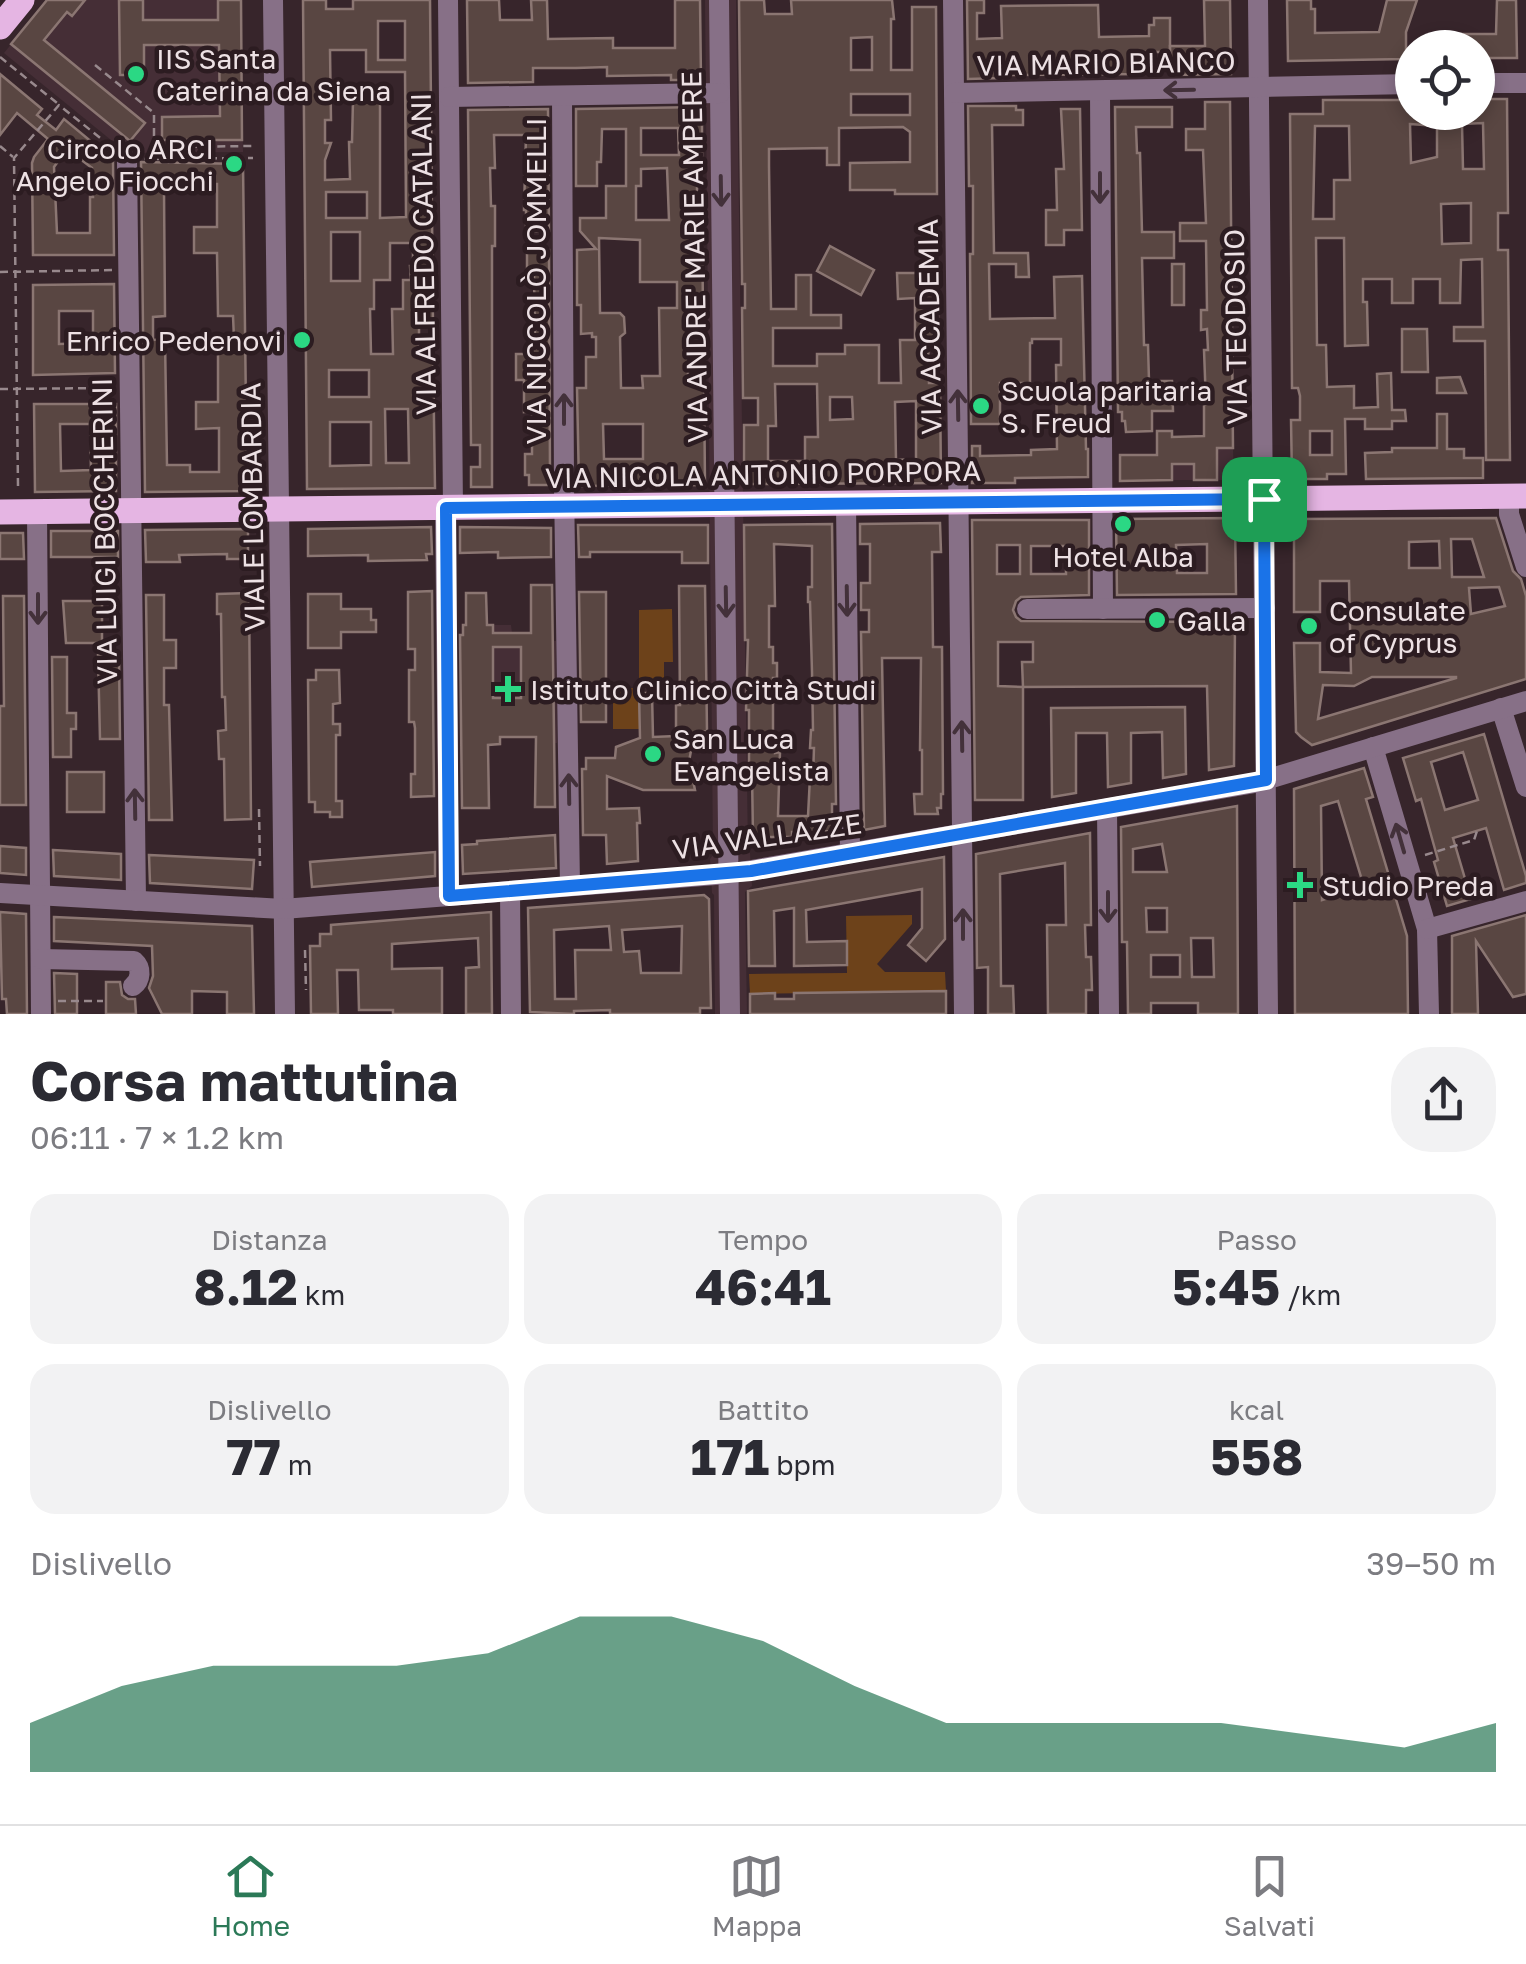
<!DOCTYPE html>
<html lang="it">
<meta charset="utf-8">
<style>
:root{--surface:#fff;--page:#f2f2f3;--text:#2b2b33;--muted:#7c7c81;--line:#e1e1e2;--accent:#2b7957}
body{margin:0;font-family:"Golos Text",sans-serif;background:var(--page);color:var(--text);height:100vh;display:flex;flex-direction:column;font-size:38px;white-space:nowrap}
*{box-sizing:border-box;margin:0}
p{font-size:32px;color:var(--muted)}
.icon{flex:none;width:55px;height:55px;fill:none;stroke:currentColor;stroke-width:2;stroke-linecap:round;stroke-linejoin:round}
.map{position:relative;height:1014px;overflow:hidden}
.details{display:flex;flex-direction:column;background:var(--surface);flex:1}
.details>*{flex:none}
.buttons{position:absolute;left:1395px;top:30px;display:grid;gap:20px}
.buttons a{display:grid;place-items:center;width:100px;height:100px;border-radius:50%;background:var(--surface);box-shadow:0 5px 15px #0003;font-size:50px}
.pin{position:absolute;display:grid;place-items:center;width:85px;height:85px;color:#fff;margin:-42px;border-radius:20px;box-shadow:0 5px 15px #0006}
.round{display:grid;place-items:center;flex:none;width:105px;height:105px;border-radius:40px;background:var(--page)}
.summary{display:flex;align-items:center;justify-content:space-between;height:170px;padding:0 30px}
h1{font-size:55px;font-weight:700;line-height:75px}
.stats{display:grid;grid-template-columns:repeat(3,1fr);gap:15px;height:170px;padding:10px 30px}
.stats div{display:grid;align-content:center;border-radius:25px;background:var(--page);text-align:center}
.stats b{font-size:50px;font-weight:700}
.stats small{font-size:28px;font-weight:400}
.stats p{font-size:28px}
.chart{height:280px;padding:20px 30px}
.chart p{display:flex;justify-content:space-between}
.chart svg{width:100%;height:180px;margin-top:10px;fill:var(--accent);opacity:.7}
.tabs{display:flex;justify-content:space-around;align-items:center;height:140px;border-top:2px solid var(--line);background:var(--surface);font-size:28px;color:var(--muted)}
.tabs a{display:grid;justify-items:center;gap:5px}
.tabs .current{color:var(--accent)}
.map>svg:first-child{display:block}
</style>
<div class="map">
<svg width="1526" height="1014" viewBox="0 0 1526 1014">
<rect width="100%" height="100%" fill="#37252b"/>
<g fill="#452e36">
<path d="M47,0h194l2,152 -116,1 -123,-100z"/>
<path d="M705,0h31l12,852 2,1 2,33 -7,6 2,122h-32l-1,-119 -2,-2 -2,-34 3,-4z"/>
<path d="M1172,448h61l1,28 -5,4h-57z"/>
<path d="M463,625h48l1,8h26l1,8h17l1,102h-21l-1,-6h-34l-1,7 -39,1 -1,-110 3,-1z"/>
</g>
<g fill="#6d421a">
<path d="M672,609l1,53h-9v19h-25v-71z"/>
<path d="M613,688h26l1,41h-27z"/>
<path d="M912,915v9l-35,40 8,8h60l1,19 -196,3 -1,-20 98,-1 -1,-57z"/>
</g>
<g fill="#594642" stroke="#8b7672" stroke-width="2.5" fill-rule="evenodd">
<path d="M47,0h38l-13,16 -5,-4 -23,28 101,83 -15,18 -119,-97z"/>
<path d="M119,0h24v20h75v-20h23l1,140h-80v-23l58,-1 -1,-71h-75v30h-24z"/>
<path d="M303,0h23v9h27v-9h77l3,323h-14v31h14l2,134 -128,1zM378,21h27v39h-27zM330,50h36v22h39l1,145 -26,1v-118h-27l-1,42h-3l1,37 -25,1v-20l6,-17h-6v-23h6zM326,192h41v26h-41zM331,232h29v49h-29zM390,243h23v23h-3l1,14h-8v29h-11l1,45h-22l-1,-45h4v-29h16zM329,370h40v27h-40zM385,409h23l1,54h-23zM330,422h41v43l-41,1z"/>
<path d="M467,0h32l1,20h32l-1,-20h16l1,39 65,-1v10h62v-48h25l1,80h-30v-5l-64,1v-9l-31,1h-43v14l-65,1z"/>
<path d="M739,0h25l1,14h27l-1,-14h101l2,19h-3v51h21v-63h24l1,187h-42v-4h-45v-27l60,-1v-30l-7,-5 -64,1v37h-12v-17l-58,1v17l2,143h25v-34h15v40h30v13h-68v38h44v-12h28v-9h34v38h22l-1,-43h15v-42l-17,1 -1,-26h41v66l-10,1 1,43h11l1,100 -197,1v-59h14v-27h-15l-1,-90h3v-24h-3v-8zM872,37v33h-21v-32zM851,94h59v21h-59zM775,384h42l1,53h-13v24h-37v-35h8zM830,397h22l1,22 -23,1zM916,401v58l-20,1 -1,-58z"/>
<path d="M967,0h17v13h-7v26l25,-1 -1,-32 97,-1 1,32 50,-1v-11h5v-7h16v34h-27l1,22 -142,1v3l-34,1z"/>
<path d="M1204,0h26l1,74 -60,1 -1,-29h35z"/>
<path d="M1287,0h24v9h4v24l64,-1 8,-32h30l-11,32v27l-118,2z"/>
<path d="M1497,0h19l1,58h-39v-10h-37v-14h55z"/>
<path d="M0,74l42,35 -5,6 19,15 8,-11 46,38 3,4 1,94h-81l-1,-92 2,-6 14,-18 -31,-26 -17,22zM67,149l25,19 1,29h-3v36h-33l-3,-66z"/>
<path d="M1478,99h29l1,114h-10v37h10l2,210h-24l-1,-119h-31v-14h29l-1,-68 -21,1 -1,43h-20v-24h-27v24h-21v-24h-29v23h4l1,43 -23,1 -1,-108h-28l1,107h9l1,42 27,-1v22l24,-1 -1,-33 14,-1 1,37h13l1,11h-14v8h-27v-10h-20l1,55h-19v5h-35l-1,-59h9v-24l-2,-8h-6l-2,-274h33v-14h89v12h66zM1483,123l1,46h-21l-1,-45zM1410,124l27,2v31l-26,6zM1315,126h34l1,54h-16v39h-21zM1471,203v40l-29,1 -1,-40zM1310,431h22v24h-22z"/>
<path d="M1205,102h25l3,346h-16v32h-23v-16h-22v16l-52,1v-26h37v-24h15v6l32,-1v-32h2l-2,-54h4l-1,-21 -6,1v-20h6l-1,-69h-26v-18h26l-3,-73h-17v-21h19z"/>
<path d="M968,106h48v4h7v15h-31l2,128h34l1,24h-13v-13h-27l1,55 65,-1 -1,-41 28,-1 4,173h2v28l-73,1v5h-43v-37h8v10l51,-1v-5l26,-1 -1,-84h5v-26h-29v4h-2v40h-30v41h-29l-1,-170h3v-68h-4z"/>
<path d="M702,107v61h-5v32h5l1,118h-16l1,59h16l1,108 -126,1 -2,-98h9v-31h10v-20h-4v-4l-11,1v-29h-4v-55l19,-1 -16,-18v-13h26v-32h20v-57h-24l-1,33h-4v24h-21v-77zM641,128h37l1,27h-38zM667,168l2,52h-33v-34h5v-17zM599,238l41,2v42h37v26h-18l1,68h-18l1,12h-22l-1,-51 5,-4 -1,-16 -4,-4h-20zM603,424h40v35h-39z"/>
<path d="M1115,107h57v20h-36l1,26h3l2,79h32v26h-32l2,87h4l1,36h23l1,30h-21v20l-26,1 -1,-11h-3v-9h-4z"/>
<path d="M548,109l1,122 -23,1v-22h-2l2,-75h-32l1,33h-5l1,38h4v40h-3v241h-21v-20h9v-22h-9l-3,-335z"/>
<path d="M1061,109h19l2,121h-18v15h-18v-35h11l-1,-41h8z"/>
<path d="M141,162l102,2 4,327 -102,1zM187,184h30v43h-23v26h23l1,63h15l1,23h-16v63h-22v27l23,-1v44h-29v-7h-23l-2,-126 -12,1v-23l12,-1 -1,-125 23,-1z"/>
<path d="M830,246l44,24 -13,25 -44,-24z"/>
<path d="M549,250l1,226 -1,9h-20v-10h-4v-21h7v-43l-8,1v-32h-8v-26h17v-14h2l-1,-65h-7v-24z"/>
<rect x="1172" y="264" width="12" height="41"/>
<path d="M114,284l1,89 -82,2v-90zM59,311h34v32l-34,1z"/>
<path d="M1402,329h25l1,43h-26z"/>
<path d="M1460,377l6,16h-29v-15z"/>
<path d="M34,404h82v87l-81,1zM60,424h30l1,46 -30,1z"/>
<path d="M1437,414h10v35h17v9h19v20l-117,1 -1,-26 27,-1v-4h45z"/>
<path d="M1235,518l1,76 -119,1 -1,-76zM1207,544v29h-30l-1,-28z"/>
<path d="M1496,518l17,53 8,8 5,17v83l-214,66 -11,-8 -5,-5 -2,-89h26v29l31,1 -2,-92h-29v31h-26v-93zM1451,539h21l12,38h-32zM1439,541l1,27h-31v-26zM1499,587l6,19 -34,8 -2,-26zM1372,677h84v1l-138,41 5,-34 31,1z"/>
<path d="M972,520h117v75l-68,2 -5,4 -3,9 3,7 5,4 214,1 -1,144 -25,4 -2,-84 -184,1v113h-48zM997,545h23v29h-23zM1031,546h35v28h-35zM998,642h35v20h-11l1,25 -25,-1z"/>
<path d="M940,523l1,29h-9l1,95h9l1,147h-2v14h-4l1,6h-23l-1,-20h8v-44h-2l1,-92h-39l3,168 -21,4 -3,-198h8v-22h-8v-27h9v-39h-10v-20z"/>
<path d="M832,524l4,280h-4v27l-40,1v5h-39l-1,-64h-3v-63h-3l2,-70h-3l-1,-115zM774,544l38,2v41h-4v15h2l2,70 1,58h-2l-1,18h4l-1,29h-3l-2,39h-30l2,-64 -5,1v-18h-2v-57h4v-15h-4v-16h-4v-41h6z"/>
<path d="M578,525h130v38h-26v-11h-92v5h-11z"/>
<path d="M431,527l1,27h-6l1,6 -59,1v-6l-60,1v-27z"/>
<path d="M460,527l91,1v29l-53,1v-6l-38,1z"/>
<path d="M248,529v30h-21v-5l-48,1 1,7h-34l-1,-32z"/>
<rect x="51" y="531" width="67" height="26"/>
<path d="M0,533h23l1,26h-24z"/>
<path d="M531,585h21l3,222h-20l1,-70h-36v7l-12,1 1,63h-27l-2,-173h3v-10h3v-32h20l1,32h6v8h38zM493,647h28v51h-28z"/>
<path d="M679,586h26l2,145 -13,2 -5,29 6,28h-52l-36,-14v33l32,-1 1,15h-3l1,38 -31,3 -1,-29h-23l-1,-66h4v-11h29l1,-11 24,-9 -1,-45h13l1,44 23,-1v-31h4z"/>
<path d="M432,591l2,205 -23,1v-23h4v-46l-1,-6h-5v-52h6v-21h-7v-57z"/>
<path d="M579,592h27v130h-25z"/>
<path d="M249,593l2,226 -26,1 -1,-61h-5l-1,-28 8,-1 -1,-33h-3l-1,-83h-4v-20z"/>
<path d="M308,594h33v15h30v11h5v12h-35v16h-33z"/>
<path d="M146,595h18v45h12v28h-12v37h5l3,115h-23z"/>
<path d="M3,596h21l2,209h-26v-99h4z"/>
<path d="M63,601h39v42h-36z"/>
<path d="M98,655h21l1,84h-20z"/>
<path d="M52,657h15v56h9v16h-5v28h-18z"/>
<path d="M316,670h23l1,33 -7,1v20h7v11h-4v66h6v16h-12v-5h-15v-10h-6l-1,-122h8z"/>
<path d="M1185,707l1,67 -23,4 -1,-46 -31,1v50l-23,4 -1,-54h-31v60l-24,4 -1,-89z"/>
<path d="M1484,734l42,142v7l-22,7 -18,-62 -33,10 18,61 -24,7 -13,-44 4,-2 -17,-61 -5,2 -13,-43zM1463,752l15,48 -33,10 -14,-48z"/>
<path d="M1364,768l9,29 -7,2 41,137 1,78h-113l-1,-225zM1338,801l26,86 -42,13 -1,-94z"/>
<rect x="67" y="772" width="37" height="40"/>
<path d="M1237,806l1,208h-40v-11h-47v11h-23l-1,-72h-5l-1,-115zM1162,844l5,28h-34v-23zM1146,908h21v24h-20zM1191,938h22l1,39h-22zM1151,955h29v22h-29z"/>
<path d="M1090,833l1,92h-6l1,32h5l1,33h-6v24h-38l-1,-89h19l-1,-62 -65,11 1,112h12l1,28h-26v-47l-11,1 -1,-114z"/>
<path d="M555,835l1,33 -93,6 -1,-29 15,-1v-3z"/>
<path d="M0,846l26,2v27l-26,-2z"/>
<path d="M53,850l68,4v26l-67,-4z"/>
<path d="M435,852v24l-123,11 -2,-25z"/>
<path d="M149,855l105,5 -2,29 -102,-6z"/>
<path d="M944,857l1,82 -19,22 -18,-16 14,-17v-39l-116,21 1,32 40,-1v24l-53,1v-58l-20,3 1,55h-26l-1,-75z"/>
<path d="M704,895l5,4 2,109h-11v6h-90v-4l-36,1v3l-44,-2 -2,-104zM609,926l2,24h-36l1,49h-21l-1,-69zM682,926l-1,47h-40l-2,-22 -15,1 -2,-22z"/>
<path d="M0,912l26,2 1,100h-20l-1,-15h-4z"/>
<path d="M491,912l1,102h-26v-46l13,-1 -1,-29 -86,6v25l50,-1v46h-49v-4h-34l-1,-40h-21l1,44h-27l-1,-68h10v-12h11v-9z"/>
<path d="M1526,915v79l-13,3 -37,-56 2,73h-26v-78z"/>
<path d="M54,917l198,9 2,88h-27v-22l-35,-1v23h-30l-13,-26 4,-12 -1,-30 -98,-5z"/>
<path d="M54,973l23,1v40h-22z"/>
<path d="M106,982h14l2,13 6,4h7l1,15h-30z"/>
<path d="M946,991v23h-196v-20l25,-1v6h19v-6z"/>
</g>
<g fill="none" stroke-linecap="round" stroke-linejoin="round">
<g stroke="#98898d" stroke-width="2.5" stroke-dasharray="8 5" stroke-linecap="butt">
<path d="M0,57l57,46"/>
<path d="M95,65l59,48v26l7,8 92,-1"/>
<path d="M0,146l13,11"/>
<path d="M144,159l109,-1"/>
<path d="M0,272l113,-2"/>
<path d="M0,389l113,-1"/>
<path d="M18,486l-4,-328 45,-53 55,44"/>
<path d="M259,809l1,57"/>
<path d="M1425,855l49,-15 3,-9"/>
<path d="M305,950l1,40"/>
<path d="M58,1001h45"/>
</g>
<g stroke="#877087" stroke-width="20">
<path d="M273,0l12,1014"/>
<path d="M448,0l5,508"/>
<path d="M719,0l11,1014"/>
<path d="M953,0l11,1014"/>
<path d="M1258,0l10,1014"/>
<path d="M1478,83h48"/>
<path d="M1100,91l3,518"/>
<path d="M954,93l458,-9"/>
<path d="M562,96l2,390 6,400"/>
<path d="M449,97l271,-4"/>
<path d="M127,160l9,741"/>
<path d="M1509,496v18l17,53"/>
<path d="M846,503l4,350"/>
<path d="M445,508l4,388"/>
<path d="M37,512l4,502"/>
<path d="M1027,609l238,-1"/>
<path d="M1501,708l25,79"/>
<path d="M1373,747l54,182 2,85"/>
<path d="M1107,809l2,205"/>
<path d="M510,891l1,123"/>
<path d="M0,893l283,16 445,-35 527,-91 271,-82"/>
<path d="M1427,929l99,-28"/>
<path d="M41,959l93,2c8,7 7,19 -1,25"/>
</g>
<g stroke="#e5b5e3" stroke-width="25">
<path d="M0,27l22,-27"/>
<path d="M0,512l1526,-16"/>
</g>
</g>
<defs><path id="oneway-shaft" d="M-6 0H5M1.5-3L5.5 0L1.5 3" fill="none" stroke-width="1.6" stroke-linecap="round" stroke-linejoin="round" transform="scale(2.5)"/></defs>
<g stroke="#43313a">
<use href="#oneway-shaft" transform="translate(1179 90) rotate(179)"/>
<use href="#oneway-shaft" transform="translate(1100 188) rotate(90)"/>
<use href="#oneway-shaft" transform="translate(721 191) rotate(89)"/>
<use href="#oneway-shaft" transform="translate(958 405) rotate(-91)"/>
<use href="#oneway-shaft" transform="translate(564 409) rotate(-90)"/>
<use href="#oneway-shaft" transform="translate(847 601) rotate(89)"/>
<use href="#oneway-shaft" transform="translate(726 602) rotate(89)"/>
<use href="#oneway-shaft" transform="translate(38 609) rotate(90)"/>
<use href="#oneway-shaft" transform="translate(962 736) rotate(-91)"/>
<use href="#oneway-shaft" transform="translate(569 789) rotate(-91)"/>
<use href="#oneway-shaft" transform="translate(135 804) rotate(-91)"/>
<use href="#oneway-shaft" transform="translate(1400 838) rotate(-106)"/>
<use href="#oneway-shaft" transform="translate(1108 907) rotate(90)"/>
<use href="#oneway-shaft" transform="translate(963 924) rotate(-90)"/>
</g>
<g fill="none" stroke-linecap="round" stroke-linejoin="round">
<g stroke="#fff" stroke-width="20">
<path id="route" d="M1264,499l2,281 -515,91 -302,25 -3,-388z"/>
</g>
<use href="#route" stroke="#1a73e8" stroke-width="12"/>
</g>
<g fill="#2bd884" stroke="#2c1c21" stroke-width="4">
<circle cx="136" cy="74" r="10"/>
<circle cx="234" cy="164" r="10"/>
<circle cx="302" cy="340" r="10"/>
<circle cx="981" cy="406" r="10"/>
<circle cx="1123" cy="524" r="10"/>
<circle cx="1157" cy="620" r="10"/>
<circle cx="1309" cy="626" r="10"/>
<path d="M503 674h10v10h10v10h-10v10h-10v-10h-10v-10h10z"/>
<circle cx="653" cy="754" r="10"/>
<path d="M1295 870h10v10h10v10h-10v10h-10v-10h-10v-10h10z"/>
</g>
<g text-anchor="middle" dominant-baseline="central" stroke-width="9" stroke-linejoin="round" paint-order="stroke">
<g font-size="28" fill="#ede1e4" stroke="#2c1c21" text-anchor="start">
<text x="156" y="58">IIS Santa<tspan x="156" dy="32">Caterina da Siena</tspan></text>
<text x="214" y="148" text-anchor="end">Circolo ARCI<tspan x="214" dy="32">Angelo Fiocchi</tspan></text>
<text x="282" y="340" text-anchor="end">Enrico Pedenovi</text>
<text x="1001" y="390">Scuola paritaria<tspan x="1001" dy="32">S. Freud</tspan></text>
<text x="1123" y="556" text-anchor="middle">Hotel Alba</text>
<text x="1329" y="610">Consulate<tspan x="1329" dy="32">of Cyprus</tspan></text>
<text x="1177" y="620">Galla</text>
<text x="530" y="689">Istituto Clinico Città Studi</text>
<text x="673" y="738">San Luca<tspan x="673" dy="32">Evangelista</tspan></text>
<text x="1322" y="885">Studio Preda</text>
</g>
<g font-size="28" fill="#ede1e4" stroke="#2c1c21">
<text transform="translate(1106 63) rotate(-1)">VIA MARIO BIANCO</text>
<text transform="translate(423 254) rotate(-91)">VIA ALFREDO CATALANI</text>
<text transform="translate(694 257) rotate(-91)">VIA ANDRE' MARIE AMPERE</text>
<text transform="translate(535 281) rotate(-90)">VIA NICCOLÒ JOMMELLI</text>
<text transform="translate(929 327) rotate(-91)">VIA ACCADEMIA</text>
<text transform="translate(1235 327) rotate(-91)">VIA TEODOSIO</text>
<text transform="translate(763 474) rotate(-1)">VIA NICOLA ANTONIO PORPORA</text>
<text transform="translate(252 507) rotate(-91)">VIALE LOMBARDIA</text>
<text transform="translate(104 531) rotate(-91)">VIA LUIGI BOCCHERINI</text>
<text transform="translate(767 836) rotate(-8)">VIA VALLAZZE</text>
</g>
</g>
</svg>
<div class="buttons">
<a><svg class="icon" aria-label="locate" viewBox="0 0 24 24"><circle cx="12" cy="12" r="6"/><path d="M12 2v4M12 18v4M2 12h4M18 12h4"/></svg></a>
</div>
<div class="pin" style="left:1264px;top:499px;background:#1e9e55"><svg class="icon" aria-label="arrive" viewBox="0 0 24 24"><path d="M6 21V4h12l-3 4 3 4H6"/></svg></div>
</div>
<section class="details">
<div class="summary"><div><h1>Corsa mattutina</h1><p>06:11 · 7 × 1.2 km</p></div><a class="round"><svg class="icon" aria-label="share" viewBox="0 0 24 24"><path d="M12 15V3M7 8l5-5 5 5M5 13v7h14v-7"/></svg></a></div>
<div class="stats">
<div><p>Distanza</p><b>8.12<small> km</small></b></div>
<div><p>Tempo</p><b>46:41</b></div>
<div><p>Passo</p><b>5:45<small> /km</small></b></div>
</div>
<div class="stats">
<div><p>Dislivello</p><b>77<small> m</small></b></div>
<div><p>Battito</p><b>171<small> bpm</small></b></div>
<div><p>kcal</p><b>558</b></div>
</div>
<div class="chart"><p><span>Dislivello</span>39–50 m</p>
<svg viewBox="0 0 160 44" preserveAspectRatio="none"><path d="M0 44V32L10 23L20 18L30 18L40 18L50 15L60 6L70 6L80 12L90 23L100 32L110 32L120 32L130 32L140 35L150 38L160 32V44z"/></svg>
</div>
</section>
<nav class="tabs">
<a class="current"><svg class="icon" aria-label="home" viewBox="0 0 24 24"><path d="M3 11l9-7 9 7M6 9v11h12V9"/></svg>Home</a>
<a><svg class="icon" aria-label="map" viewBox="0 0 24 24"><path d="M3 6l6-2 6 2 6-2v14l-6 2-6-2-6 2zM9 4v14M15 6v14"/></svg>Mappa</a>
<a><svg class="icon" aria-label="saved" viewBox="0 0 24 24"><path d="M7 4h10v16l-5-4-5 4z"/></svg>Salvati</a>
</nav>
